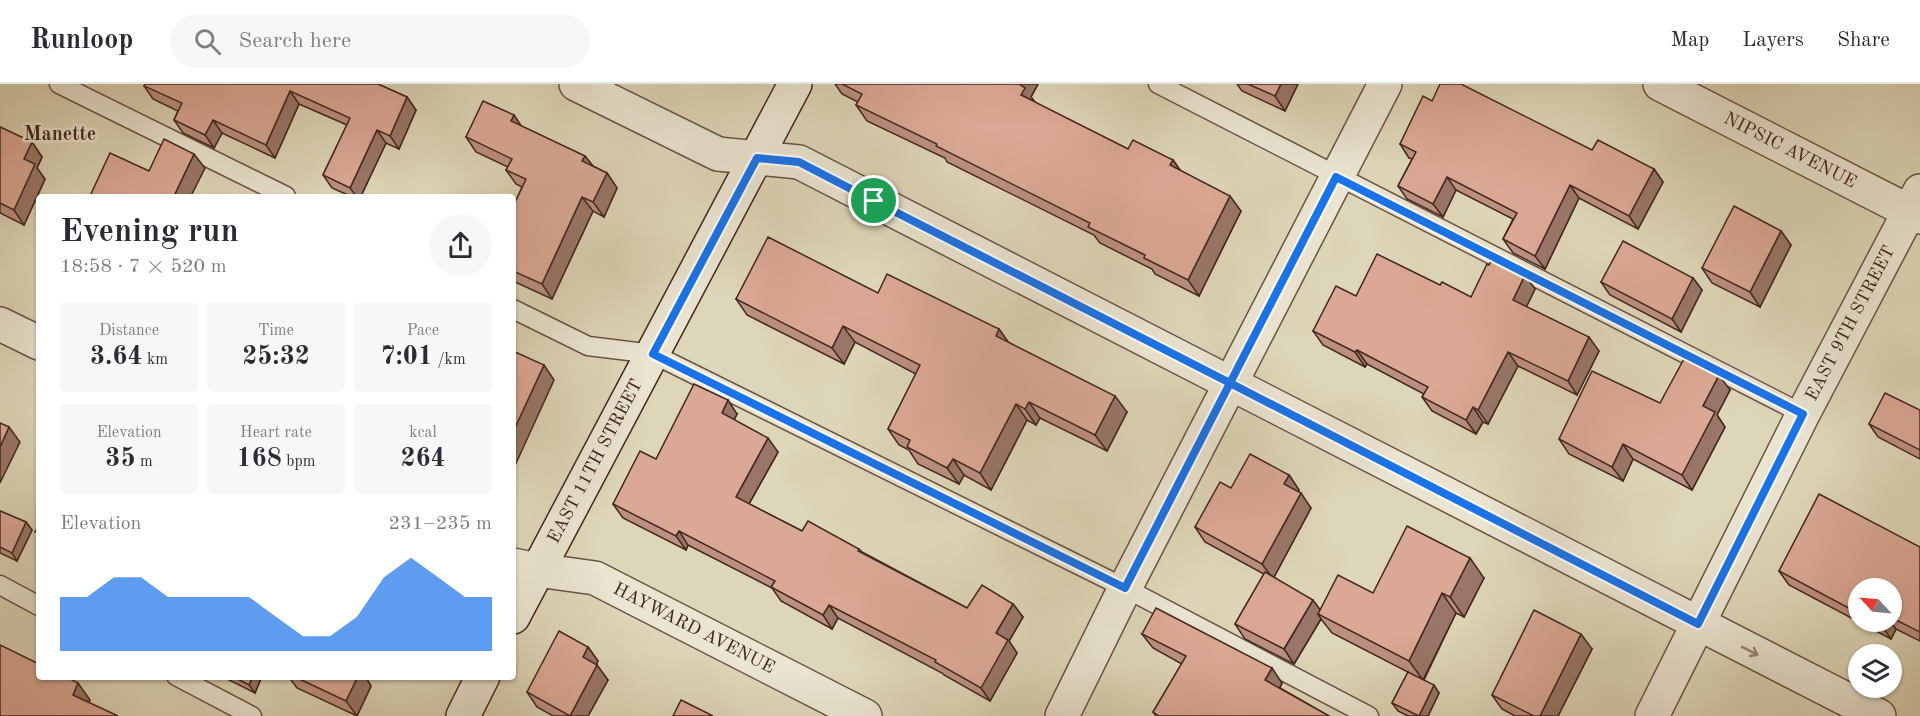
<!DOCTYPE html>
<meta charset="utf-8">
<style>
:root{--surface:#fff;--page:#f7f7f7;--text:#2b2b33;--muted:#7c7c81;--line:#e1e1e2;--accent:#1a73e8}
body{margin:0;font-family:"Old Standard TT",serif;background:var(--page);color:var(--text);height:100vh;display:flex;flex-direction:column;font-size:22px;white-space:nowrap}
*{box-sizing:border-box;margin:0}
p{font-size:20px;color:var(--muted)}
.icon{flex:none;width:33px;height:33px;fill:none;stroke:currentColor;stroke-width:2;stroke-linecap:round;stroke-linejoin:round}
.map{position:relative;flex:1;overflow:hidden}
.drawer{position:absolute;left:36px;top:110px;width:480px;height:486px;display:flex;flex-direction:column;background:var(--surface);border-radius:6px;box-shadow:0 2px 4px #0004}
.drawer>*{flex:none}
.needle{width:39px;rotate:296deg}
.fabs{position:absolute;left:1848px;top:494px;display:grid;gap:12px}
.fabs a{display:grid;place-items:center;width:54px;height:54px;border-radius:50%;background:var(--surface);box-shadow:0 2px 4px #0004;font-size:30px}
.pin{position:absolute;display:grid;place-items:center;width:51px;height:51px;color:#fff;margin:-26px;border:3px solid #fff;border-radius:50%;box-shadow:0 2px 6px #0007}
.round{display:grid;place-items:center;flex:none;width:63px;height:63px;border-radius:32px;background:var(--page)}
.headline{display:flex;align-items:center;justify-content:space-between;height:102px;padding:0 24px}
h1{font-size:33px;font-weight:700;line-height:45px}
.stats{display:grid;grid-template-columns:repeat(3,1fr);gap:9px;height:102px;padding:6px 24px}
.stats div{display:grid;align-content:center;border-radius:6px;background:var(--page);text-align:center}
.stats b{font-size:26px;font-weight:700}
.stats small{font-size:16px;font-weight:400}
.stats p{font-size:16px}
.chart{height:168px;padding:12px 24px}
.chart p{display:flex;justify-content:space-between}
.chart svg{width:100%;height:108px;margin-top:6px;fill:var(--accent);opacity:.7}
header{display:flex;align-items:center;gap:36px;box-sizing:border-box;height:84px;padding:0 30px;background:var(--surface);border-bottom:2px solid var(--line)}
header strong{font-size:28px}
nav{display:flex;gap:33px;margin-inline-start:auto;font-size:21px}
.search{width:420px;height:54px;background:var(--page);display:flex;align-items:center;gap:15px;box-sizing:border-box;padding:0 21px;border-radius:33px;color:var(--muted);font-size:22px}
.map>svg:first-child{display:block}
</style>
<header>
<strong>Runloop</strong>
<div class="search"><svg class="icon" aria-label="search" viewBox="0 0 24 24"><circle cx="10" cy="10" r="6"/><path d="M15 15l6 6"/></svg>Search here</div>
<nav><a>Map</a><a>Layers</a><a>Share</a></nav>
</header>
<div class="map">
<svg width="1920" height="632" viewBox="0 0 1920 632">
<rect width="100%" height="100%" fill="#ded6b8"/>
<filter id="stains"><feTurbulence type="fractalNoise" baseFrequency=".00333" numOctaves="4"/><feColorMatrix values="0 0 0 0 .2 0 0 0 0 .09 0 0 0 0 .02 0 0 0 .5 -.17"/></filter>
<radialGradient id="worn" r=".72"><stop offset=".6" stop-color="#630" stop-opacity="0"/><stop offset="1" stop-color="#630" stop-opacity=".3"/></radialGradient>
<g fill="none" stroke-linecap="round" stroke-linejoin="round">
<g stroke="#695344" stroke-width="21">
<g id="service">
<path d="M59,0l227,112"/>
<path d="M1158,0l645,330"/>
<path d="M513,225l75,37 65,8 472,234 244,128"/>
<path d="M0,501l39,21"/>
<path d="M176,592l76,40"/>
</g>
</g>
<g stroke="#695344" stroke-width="36">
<g id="minor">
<path d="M576,0l142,70 81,8 1080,554"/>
<path id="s1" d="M1660,0l260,133"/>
<path d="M0,240l39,19"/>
<path id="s2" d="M513,481l24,5 58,8 270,138"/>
<path d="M1062,632l63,-128 260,-504"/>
<path id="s3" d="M1652,632l151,-302 117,-223"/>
</g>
</g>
<g stroke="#42271e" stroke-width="36">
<g id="secondary">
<path id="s4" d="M513,533l282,-533"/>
<path d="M463,632l20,-40"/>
</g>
</g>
<use href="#service" stroke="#eae4d1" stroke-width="18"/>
<use href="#minor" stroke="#eae4d1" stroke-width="33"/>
<use href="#secondary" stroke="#eae4d1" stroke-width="33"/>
</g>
<g fill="#bc9080" stroke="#42271e" stroke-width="1.5" fill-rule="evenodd">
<path d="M378,0l29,13 9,13 -17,39 -13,-6 -25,53h-11l-18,-8 -9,-13 24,-50 -48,-21 -24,54 -53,-25 -8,15 -31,-15 -9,-13 4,-9 -25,-12 -9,-13z"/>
<path d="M835,0h203l-7,13 4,6 93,46 45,11 7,10 61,41 -42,85 -44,-22 -3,-5 -52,-26 -6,-8 -147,-73 -2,-4 -78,-37 -11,-16 2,-3 -16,-8z"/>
<path d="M1237,0h61l-13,27 -43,-20z"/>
<path d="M1432,17l222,68 9,13 -25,47 -59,-31 -34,71 -32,-16 -10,-14 10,-20 -57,-29 -13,27 -36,-18 -9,-13 14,-27 -3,-1 -9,-14z"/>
<path d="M521,42l64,30 8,10 14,7 10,15 -13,29 -11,-6 -41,88 -39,-18v-74l9,-20 -6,-3 -10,-14 2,-3 -32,-15 -10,-15z"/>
<path d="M0,43l32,15 10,15 -5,11 8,11 -21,46 -24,-12z"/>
<path d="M1781,147l10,14 -31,62 -48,-24 -10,-15z"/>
<path d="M1525,191l10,14 -9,18 73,44 -22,44 -59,-29 -30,58 -5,-2 -7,12 -44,-23 -10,-14 2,-3 -57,-30 -2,3 -42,-22 -10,-14 43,-35 84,-11 31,12z"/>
<path d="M1693,194l9,12 -21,42 -71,-37 -9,-13z"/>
<path d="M878,209l121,36 9,13 119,70 -20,39 -67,-33 -4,7 -9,-5 -36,70 -27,-15 -5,9 -41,-20 -9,-14 -10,-5 -11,-16 28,-55 -61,-32 -11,22 -97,-49 -11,-16z"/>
<path d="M1730,306l-13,25 8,12 -33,63 -59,-31 -10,22 -54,-27 -10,-15 101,-36z"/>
<path d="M1920,326v49l-42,-22 -9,-13z"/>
<path d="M737,330l-3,6 44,32 -29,52 53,27 57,18 3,3 105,56 46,-4 10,13 -14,24 8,12 -27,48 -46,-26 -2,-2 -104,-55 -6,11 -51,-28 -9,-13 -84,-43 -2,5 -63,-32 -10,-14 43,-45z"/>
<path d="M1289,391l10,15 -1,2 13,16 -37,69 46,33 53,-17 111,-15 -20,39 -8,-4 -32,67 15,13 -11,23h-20l-10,-5 -6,-8 16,-31 -76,-39 -11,-14 -27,45 -49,-25 -10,-15 29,-50 -59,-32 -10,-15 36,-39z"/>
<path d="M0,427l26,11 6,8 -15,31 -17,-8z"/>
<path d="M1920,463v94l-24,-12 -5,10 -102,-54 -10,-14zM1858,504h34v33h-34z"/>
<path d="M1142,550l140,49 -2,5 49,28h-173l-3,-4 29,-48 -29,-16z"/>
<path d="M588,563l10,14 -2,3 12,16 -20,36h-35l-16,-9 -10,-15z"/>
<path d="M1592,565l-34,67h-43l-13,-7 -10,-14z"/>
<path d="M225,592h37l-7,17 -28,-14z"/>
<path d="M288,592h77l6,10 -14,30 -60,-28z"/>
</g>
<g fill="#997668" stroke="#42271e" stroke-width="1.5">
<path d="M1019,0h19l-7,13 5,6 -15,-8z"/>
<path d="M1281,0h17l-13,27 -10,-15z"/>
<path d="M290,7l9,13 -24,54 -9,-13z"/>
<path d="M407,13l9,13 -17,39 -9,-13z"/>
<path d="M514,31l10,15 -13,-9z"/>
<path d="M213,36l9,13 -8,15 -9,-13z"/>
<path d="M377,46l9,13 -25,53h-5l-6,-8z"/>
<path d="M32,58l10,15 -5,11 8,11 -21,46 -10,-15 10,-51z"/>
<path d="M194,70l11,14 -14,28h-17z"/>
<path d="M585,72l11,14 -14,-9z"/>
<path d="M1173,76l11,16 -14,-11z"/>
<path d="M1654,85l9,13 -25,47 -9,-13z"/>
<path d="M607,89l10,15 -13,29 -11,-15z"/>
<path d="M1447,93l9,13 -13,27 -10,-13z"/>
<path d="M1570,101l9,13 -34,71 -10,-13z"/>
<path d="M1230,112l11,15 -42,85 -11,-16z"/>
<path d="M582,113l11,14 -41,88 -10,-15z"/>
<path d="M1781,147l10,14 -31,62 -10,-15z"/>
<path d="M1525,191l10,14 -12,25 -10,-14z"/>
<path d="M1693,194l9,12 -21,42 -9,-13z"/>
<path d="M843,242l12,16 -11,22 -12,-16z"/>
<path d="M999,245l12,17 -15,-10z"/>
<path d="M1589,253l10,14 -22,44 -9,-14z"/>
<path d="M1357,266l10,14 -2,3 -10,-15z"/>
<path d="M1508,268l10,14 -30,58 -10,-14z"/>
<path d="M544,281l10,15 -41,90v-38z"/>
<path d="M1719,291l11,15 -13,25 8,12 -33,63 -10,-15 21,-69z"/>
<path d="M1115,312l12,16 -20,39 -12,-16z"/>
<path d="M728,316l9,14 -6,12 -9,-13z"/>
<path d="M1029,318l11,16 -4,7 -11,-16z"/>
<path d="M1016,320l11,16 -36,70 -11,-17z"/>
<path d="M1473,323l10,15 -7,12 -10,-14z"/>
<path d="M9,343l11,15 -20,41v-36z"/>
<path d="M768,354l10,14 -33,59 -9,-14z"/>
<path d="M1623,360l10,15 -10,22 -11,-14z"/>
<path d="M953,375l11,16 -5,9 -12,-16z"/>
<path d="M1289,391l10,15 -4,9 -11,-15z"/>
<path d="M1301,409l10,15 -38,71 -11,-15z"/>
<path d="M26,438l6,8 -15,31 -5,-8z"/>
<path d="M679,447l9,14 -2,5 -10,-14z"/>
<path d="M1470,474l14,20 -20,39 -14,-20z"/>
<path d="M1442,509l14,20 -33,67 -14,-19z"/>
<path d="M1313,516l11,15 -6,-1 3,5 -27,45 -10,-15z"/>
<path d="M1013,520l10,13 -14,24 8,12 -27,48 -9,-13 15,-55z"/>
<path d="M829,521l9,13 -6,11 -9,-14z"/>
<path d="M1883,537h7l6,8 -5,10 -10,-14z"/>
<path d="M1581,550l11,15 -34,67h-18z"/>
<path d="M588,563l10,14 -5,10 -10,-14z"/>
<path d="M597,581l11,15 -20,36h-18z"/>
<path d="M1272,584l10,15 -6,11 -11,-14z"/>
<path d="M253,592h9l-7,17 -6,-8z"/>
<path d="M358,592h7l6,10 -14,30 -11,-15z"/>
<path d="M78,599l12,17 -5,13 -12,-18z"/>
<path d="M1434,601l5,8 -11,23h-9z"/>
</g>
<g fill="#dba895" stroke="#42271e" stroke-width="1.5">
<path d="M145,0h233l29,13 -17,39 -13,-6 -27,58 -27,-13 27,-57 -60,-27 -24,54 -53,-25 -8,15 -31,-15 8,-17 -38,-17z"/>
<path d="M842,0h177l6,4 -4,7 107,54 5,-9 40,20 -3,5 60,31 -42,84 -44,-22 1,-3 -57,-28 2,-4 -154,-77 1,-2 -81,-39 6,-11z"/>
<path d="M1248,0h33l-6,12z"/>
<path d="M1440,0h21l131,66 6,-10 56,29 -25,47 -59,-31 -35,71 -32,-17 14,-26 -70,-36 -14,27 -35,-18 18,-34 -16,-8 23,-48 9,5z"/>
<path d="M483,17l31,14 -3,6 74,35 -3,5 25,12 -14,29 -11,-5 -40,87 -29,-13v-64l13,-28 -20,-9 6,-11 -46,-22z"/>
<path d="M0,43l32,15 -8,17 11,5 -21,46 -14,-7z"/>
<path d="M164,55l30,15 -20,42h-84l20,-43 39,18z"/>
<path d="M1734,122l47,25 -31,61 -48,-24z"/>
<path d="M768,153l110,56 9,-19 112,55 -3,7 119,60 -20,39 -66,-33 -4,7 -9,-5 -36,69 -27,-14 -6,9 -40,-21 3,-7 -22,-11 32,-64 -77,-39 -11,22 -96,-49z"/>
<path d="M1623,157l70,37 -21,41 -71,-37z"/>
<path d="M1377,170l63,31 2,-3 29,15 16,-33 2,1 3,-6 33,16 -12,25 76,37 -21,44 -60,-29 -30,58 -5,-3 -7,13 -44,-23 6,-10 -71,-37 -2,2 -42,-21 23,-45 20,10z"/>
<path d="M513,267l31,14 -31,67z"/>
<path d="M1685,273l34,18 -16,31 12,6 -33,63 -59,-31 -11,23 -53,-28 33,-68 68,32z"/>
<path d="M694,300l34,16 -6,13 46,25 -32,59 66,34 6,-10 51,28 -1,2 109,57 15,-23 31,19 -17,29 12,7 -27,48 -46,-26 1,-2 -107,-55 -6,10 -52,-28 4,-6 -96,-50 -3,5 -63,-32 27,-53 16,8z"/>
<path d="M1885,309l35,17v40l-51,-26z"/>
<path d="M0,339l9,4 -9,20z"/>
<path d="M1250,370l39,21 -5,9 17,9 -39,71 -67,-37 25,-45 11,6z"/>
<path d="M1819,410l101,53v85l-28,-14v-30h-34v25l-79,-42z"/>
<path d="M0,427l26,11 -14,31 -12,-6z"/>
<path d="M39,441v8l-4,-1z"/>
<path d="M1407,442l63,32 -20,39 -8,-4 -33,68 -91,-47 20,-39 35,18z"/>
<path d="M1265,488l48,28 -29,49 -49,-25z"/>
<path d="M1156,524l116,60 -7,12 64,36h-170l-6,-4 33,-56 -44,-22z"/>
<path d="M1534,526l47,24 -41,82h-6l-42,-21z"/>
<path d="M1874,537h9l-2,4z"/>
<path d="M559,547l29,16 -5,10 14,8 -27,51 -43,-24z"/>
<path d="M0,561l39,19v12h26l13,7 -5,12 45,21h-118z"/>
<path d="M1408,588l26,13 -15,31 -27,-13z"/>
<path d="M232,592h21l-4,9z"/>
<path d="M293,592h65l-12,25z"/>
<path d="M681,616l32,16h-40z"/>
</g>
<defs><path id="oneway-shaft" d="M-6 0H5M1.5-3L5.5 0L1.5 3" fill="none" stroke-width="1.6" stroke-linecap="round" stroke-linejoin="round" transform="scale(1.5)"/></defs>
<use stroke="#968678" href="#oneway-shaft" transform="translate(1750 567) rotate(27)"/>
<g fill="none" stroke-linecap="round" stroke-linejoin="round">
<g stroke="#fff" stroke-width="12">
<path id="route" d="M874,117l-75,-39 -42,-4 -104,196 472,234 105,-205 468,241 105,-210 -467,-237 -106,206 -356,-182"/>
</g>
<use href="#route" stroke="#1a73e8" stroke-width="8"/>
</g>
<g text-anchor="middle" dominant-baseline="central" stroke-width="5" stroke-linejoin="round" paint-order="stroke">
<g font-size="18" fill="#42271e" stroke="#eae4d1">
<text stroke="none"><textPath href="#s1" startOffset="146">NIPSIC AVENUE</textPath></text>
<text stroke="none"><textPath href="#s3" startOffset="440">EAST 9TH STREET</textPath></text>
<text stroke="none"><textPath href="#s4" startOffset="176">EAST 11TH STREET</textPath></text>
<text stroke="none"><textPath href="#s2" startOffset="194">HAYWARD AVENUE</textPath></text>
</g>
<g font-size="20" font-weight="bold" fill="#42271e" stroke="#eae4d1">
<text x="60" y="51">Manette</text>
</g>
</g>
<rect width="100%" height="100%" filter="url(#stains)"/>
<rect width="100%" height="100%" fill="url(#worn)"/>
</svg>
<div class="fabs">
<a><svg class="needle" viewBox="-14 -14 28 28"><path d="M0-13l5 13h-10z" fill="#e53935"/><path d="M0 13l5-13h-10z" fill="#7c7c81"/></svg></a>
<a><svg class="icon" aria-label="layers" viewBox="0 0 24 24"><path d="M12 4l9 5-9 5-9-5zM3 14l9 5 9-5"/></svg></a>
</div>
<div class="pin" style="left:874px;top:117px;background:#1e9e55"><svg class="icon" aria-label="arrive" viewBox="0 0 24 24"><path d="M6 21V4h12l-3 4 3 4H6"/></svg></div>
<section class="drawer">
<div class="headline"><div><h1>Evening run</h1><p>18:58 · 7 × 520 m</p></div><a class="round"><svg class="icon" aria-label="share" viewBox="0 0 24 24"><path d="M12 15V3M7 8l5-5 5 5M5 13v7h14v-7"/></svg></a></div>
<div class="stats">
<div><p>Distance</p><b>3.64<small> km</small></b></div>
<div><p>Time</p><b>25:32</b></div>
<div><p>Pace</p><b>7:01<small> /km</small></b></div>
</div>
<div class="stats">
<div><p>Elevation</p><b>35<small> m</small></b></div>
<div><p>Heart rate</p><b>168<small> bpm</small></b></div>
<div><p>kcal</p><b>264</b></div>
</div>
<div class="chart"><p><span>Elevation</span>231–235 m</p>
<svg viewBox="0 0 160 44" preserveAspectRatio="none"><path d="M0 44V22L10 22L20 14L30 14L40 22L50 22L60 22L70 22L80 30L90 38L100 38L110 30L120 14L130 6L140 14L150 22L160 22V44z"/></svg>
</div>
</section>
</div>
